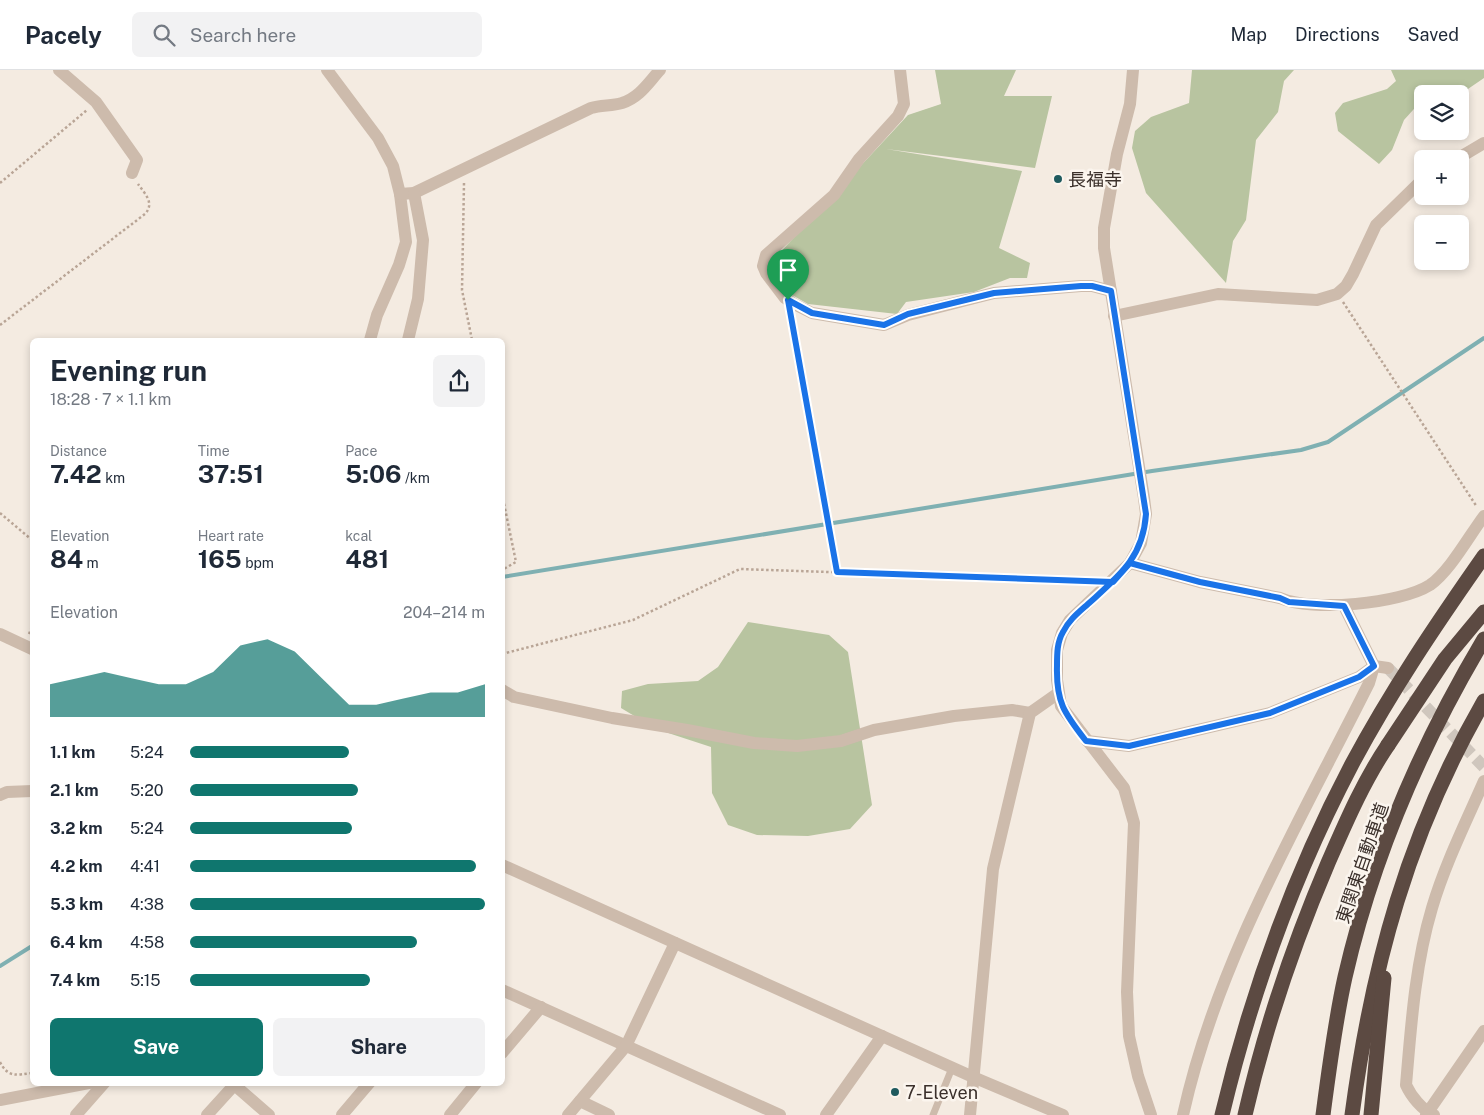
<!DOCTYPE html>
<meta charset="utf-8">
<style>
:root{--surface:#fff;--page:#f2f2f3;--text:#1f2937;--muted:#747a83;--line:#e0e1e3;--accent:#0f766e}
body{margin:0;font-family:"Public Sans","Noto Sans JP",sans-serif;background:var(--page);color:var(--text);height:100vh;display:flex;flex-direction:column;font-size:19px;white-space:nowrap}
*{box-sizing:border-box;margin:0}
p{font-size:16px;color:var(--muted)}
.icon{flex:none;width:28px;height:28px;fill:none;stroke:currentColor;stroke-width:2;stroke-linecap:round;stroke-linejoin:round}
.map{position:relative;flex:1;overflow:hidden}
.panel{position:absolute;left:30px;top:268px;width:475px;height:748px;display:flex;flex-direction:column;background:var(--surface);border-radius:8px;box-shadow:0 2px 8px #0003}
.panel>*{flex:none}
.controls{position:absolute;left:1414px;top:15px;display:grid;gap:10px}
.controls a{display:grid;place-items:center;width:55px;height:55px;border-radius:8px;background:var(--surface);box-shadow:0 2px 8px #0003;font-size:25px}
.pin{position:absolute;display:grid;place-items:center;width:42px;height:42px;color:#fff;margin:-51px -21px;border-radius:50% 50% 50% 0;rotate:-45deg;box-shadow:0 0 5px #0007}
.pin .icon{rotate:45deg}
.round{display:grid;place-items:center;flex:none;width:52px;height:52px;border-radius:8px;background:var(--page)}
.summary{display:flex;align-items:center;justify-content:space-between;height:85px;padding:0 20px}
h1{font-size:28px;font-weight:700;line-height:38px}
.figures{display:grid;grid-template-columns:repeat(3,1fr);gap:8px;height:85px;padding:5px 20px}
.figures div{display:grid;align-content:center}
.figures b{font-size:25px;font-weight:700}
.figures small{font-size:14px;font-weight:400}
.figures p{font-size:14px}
.chart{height:140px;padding:10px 20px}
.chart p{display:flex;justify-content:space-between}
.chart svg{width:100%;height:90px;margin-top:5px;fill:var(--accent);opacity:.7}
.cta{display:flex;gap:10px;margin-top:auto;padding:10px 20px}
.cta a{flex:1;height:58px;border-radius:8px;background:var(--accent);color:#fff;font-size:20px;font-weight:700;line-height:58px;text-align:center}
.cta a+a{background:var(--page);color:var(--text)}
ul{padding:0 20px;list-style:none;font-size:16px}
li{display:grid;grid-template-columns:80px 60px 1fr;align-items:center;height:38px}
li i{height:12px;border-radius:6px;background:var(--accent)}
header{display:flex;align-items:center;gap:30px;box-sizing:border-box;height:70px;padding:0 25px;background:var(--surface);border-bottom:1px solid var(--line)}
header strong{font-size:24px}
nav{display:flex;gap:28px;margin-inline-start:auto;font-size:18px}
.search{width:350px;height:45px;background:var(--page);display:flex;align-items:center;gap:12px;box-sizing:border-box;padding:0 18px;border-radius:8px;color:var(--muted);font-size:19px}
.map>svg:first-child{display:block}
</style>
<header>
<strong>Pacely</strong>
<div class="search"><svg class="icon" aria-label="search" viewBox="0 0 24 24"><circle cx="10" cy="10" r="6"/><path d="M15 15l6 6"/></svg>Search here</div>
<nav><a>Map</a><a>Directions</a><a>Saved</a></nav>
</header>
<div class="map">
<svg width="1484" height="1045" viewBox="0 0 1484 1045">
<rect width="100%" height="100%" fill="#f4ebe1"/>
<g fill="#b8c4a0">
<path d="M935,0h81l-12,26h48l-17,72 -149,-19 136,22 -23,77 31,15 -3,15h-17l-36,14 -68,10 -9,12 -89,-10 -23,-13 -14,-21 2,-10 135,-145 33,-11z"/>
<path d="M1192,0h102l-10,11 -6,31 -22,28 -10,80 -13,21 -7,42 -80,-90 -14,-45 3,-17 16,-14 38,-14z"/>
<path d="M1391,0h93v8l-19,13 -43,3v6l-18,20 -12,30 -13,14 -41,-33 -3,-18 8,-10 44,-14 9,-8z"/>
<path d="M748,552l81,13 19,17 24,153 -22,24 -42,7 -51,-1 -29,-10 -16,-32 -1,-46 -55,-18 -35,-21 1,-17 26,-7 50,-3 20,-14z"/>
</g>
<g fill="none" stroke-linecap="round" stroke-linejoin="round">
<g stroke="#7fb0b2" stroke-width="4">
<path d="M502,507l650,-106 149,-21 27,-8 156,-104"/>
<path d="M0,896l32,-20"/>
</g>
<path stroke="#cfc6bd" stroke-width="12" stroke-dasharray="12 6" stroke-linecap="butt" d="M1388,598l96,99"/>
<g stroke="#b9a596" stroke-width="2.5" stroke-dasharray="2.5 2.5" stroke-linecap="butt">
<path d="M0,113l87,-73"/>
<path d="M464,113l-2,107 10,50"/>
<path d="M1343,232l134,205"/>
<path d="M791,246l46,256"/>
<path d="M0,255l145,-111c10,-11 0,-20 -7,-30"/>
<path d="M502,424l14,68 -14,8"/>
<path d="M0,443l32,27"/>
<path d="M29,564l3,-7"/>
<path d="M502,584l131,-34 107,-51 354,12"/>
<path d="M0,992c8,16 17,13 32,11"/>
</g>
<path stroke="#cdbbac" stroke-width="7" d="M933,1045l19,-47"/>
<g stroke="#cdbbac" stroke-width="12">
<path d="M59,0l37,32 41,58 -5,13"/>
<path d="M327,0l51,68 15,28 7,28 6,48 -7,23 -22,50 -7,25"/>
<path d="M900,0l4,34 -6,12 -39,43 -25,36 -68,60 -3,11 3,7 19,25 9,6 18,9 72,12 24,-10 86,-22 87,-7h11l19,5"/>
<path d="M1133,0l-3,34 -13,50 -13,74v20l40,250 2,16 -5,29 -11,20 -60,57 -8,13 -5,17v30l4,26 63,82 10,35 -7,169 2,44 9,40 13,39"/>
<path d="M1457,89l27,-16"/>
<path d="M400,124l14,-1 177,-85c10,-3 21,-2 31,-5 18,-6 26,-20 38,-33"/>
<path d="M1114,246l104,-22 99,6 20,-6 9,-8 7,-12 23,-49 46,-45"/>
<path d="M408,270l10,-41 5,-59 -9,-47"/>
<path d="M1130,493l70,19 80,16c32,14 120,6 150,-13 20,-14 39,-49 54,-69"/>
<path d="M502,620l12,7 98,21 75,12 67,13 43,3 44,-5 33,-11 80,-14 58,-6 18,3"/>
<path d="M1087,671l42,5 141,-33 89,-36 15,-11 14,2"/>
<path d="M0,725l7,-3 25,-1"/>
<path d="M502,920l278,125"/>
<path d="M502,983l39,-46"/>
<path d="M231,1012l38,33"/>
<path d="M0,1030l94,-18"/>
<path d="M580,1031l29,14"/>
<path d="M76,1045l29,-33"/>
<path d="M342,1045l28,-33"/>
<path d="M450,1045l27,-33"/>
<path d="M568,1045l58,-69 49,-103"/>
<path d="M826,1045l56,-79"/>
<path d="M970,1045l23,-246 37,-156 27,-19"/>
<path d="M1183,1045c34,-154 116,-292 186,-432l5,-17 -30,-60"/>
<path d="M1434,1045c-12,-5 -23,-19 -28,-30 5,-59 9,-120 26,-177 13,-44 34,-86 52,-127"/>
</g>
<g stroke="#cdbbac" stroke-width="12">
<path d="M0,564l32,15"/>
<path d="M502,795l471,212 90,38"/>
<path d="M207,1045l30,-33"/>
<path d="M1426,1045l58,-84"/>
</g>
<g stroke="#5c4a42" stroke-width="15">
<path d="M1222,1045c29,-121 72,-241 130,-351 39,-73 85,-141 132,-208"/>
<path d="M1245,1045c20,-87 48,-170 83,-252 18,-41 35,-81 60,-118"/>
<path d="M1323,1045c6,-46 12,-93 22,-138 27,-118 77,-234 139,-338"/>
<path d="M1352,1045c20,-150 56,-282 132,-414"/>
<path d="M1371,1045l13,-137"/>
</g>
<path stroke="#5c4a42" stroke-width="15" d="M1388,675l57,-86 39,-47"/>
</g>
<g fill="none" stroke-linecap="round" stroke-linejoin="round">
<g stroke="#fff" stroke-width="10">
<path id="route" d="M788,230l49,272 276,10 17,-19 70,19 80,16 9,4 55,4 30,60 -15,11 -89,36 -141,33 -43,-5c-22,-28 -30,-39 -29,-75 0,-12 0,-24 6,-34 6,-12 15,-19 25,-28 31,-28 55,-46 58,-90l-35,-223 -19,-5h-11l-87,7 -86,21 -24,11 -72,-12 -24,-13"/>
</g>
<use href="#route" stroke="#1a73e8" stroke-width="6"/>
</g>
<g fill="#1f5a5e" stroke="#fbf5ee" stroke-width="2">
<circle cx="1058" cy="109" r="5"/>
<circle cx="895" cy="1022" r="5"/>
</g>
<g text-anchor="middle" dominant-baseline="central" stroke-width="5" stroke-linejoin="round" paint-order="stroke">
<g font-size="18" fill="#3b302b" stroke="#fbf5ee" text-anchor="start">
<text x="1068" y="109">長福寺</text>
<text x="905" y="1022">7-Eleven</text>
</g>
<g font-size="18" fill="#3b302b" stroke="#fbf5ee">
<text transform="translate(1362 793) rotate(-71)">東関東自動車道</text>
</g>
</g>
</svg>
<div class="controls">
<a><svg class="icon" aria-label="layers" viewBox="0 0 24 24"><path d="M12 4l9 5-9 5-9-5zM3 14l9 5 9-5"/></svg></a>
<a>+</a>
<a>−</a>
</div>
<div class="pin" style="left:788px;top:230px;background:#1e9e55"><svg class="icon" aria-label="arrive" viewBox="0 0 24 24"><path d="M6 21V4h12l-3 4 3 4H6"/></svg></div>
<section class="panel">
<div class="summary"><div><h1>Evening run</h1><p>18:28 · 7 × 1.1 km</p></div><a class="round"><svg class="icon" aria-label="share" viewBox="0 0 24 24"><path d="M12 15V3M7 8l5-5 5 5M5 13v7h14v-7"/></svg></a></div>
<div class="figures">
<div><p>Distance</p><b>7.42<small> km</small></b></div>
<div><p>Time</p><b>37:51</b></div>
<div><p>Pace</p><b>5:06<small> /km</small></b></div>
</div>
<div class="figures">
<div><p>Elevation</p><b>84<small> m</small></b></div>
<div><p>Heart rate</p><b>165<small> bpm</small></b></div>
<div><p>kcal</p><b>481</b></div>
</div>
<div class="chart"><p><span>Elevation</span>204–214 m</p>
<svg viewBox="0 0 160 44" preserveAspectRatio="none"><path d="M0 44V28L10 25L20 22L30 25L40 28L50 28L60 22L70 9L80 6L90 12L100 25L110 38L120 38L130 35L140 32L150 32L160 28V44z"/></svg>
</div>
<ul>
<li><b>1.1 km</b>5:24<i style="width:54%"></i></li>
<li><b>2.1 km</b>5:20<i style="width:57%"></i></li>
<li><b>3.2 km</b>5:24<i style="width:55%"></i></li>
<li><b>4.2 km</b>4:41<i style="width:97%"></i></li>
<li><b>5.3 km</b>4:38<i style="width:100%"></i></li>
<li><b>6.4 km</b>4:58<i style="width:77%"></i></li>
<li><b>7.4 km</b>5:15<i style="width:61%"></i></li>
</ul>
<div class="cta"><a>Save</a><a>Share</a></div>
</section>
</div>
